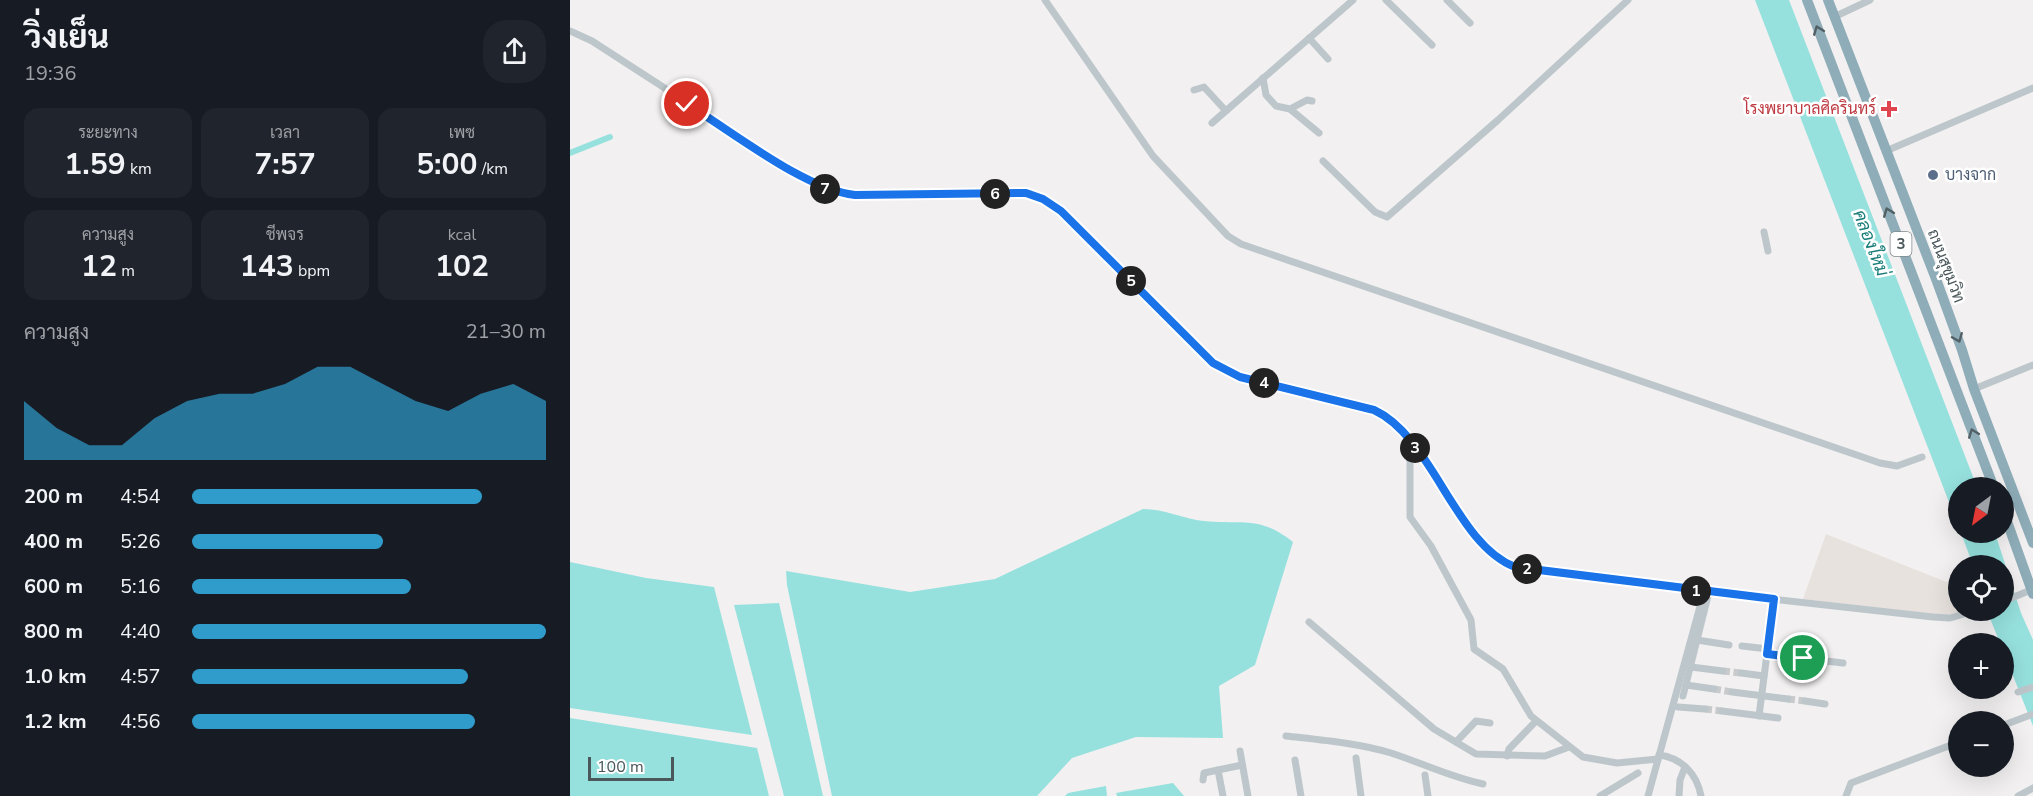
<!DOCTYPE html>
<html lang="th">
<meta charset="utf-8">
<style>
:root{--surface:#171b24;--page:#20242c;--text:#f1f3f6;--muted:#9ea1a6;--accent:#309ccc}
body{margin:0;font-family:"Nunito Sans",Sarabun,sans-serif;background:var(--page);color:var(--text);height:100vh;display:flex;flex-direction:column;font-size:22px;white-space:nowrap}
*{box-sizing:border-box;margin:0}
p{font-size:20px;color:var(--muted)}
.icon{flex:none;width:33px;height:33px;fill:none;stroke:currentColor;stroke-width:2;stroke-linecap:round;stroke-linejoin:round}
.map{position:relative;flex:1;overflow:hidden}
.side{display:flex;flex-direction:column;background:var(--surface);width:570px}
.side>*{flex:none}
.needle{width:39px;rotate:212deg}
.fabs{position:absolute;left:1378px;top:477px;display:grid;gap:12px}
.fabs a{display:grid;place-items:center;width:66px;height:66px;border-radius:50%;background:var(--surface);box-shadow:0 6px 24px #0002;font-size:30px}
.scale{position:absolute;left:18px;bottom:15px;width:86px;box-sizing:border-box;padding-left:6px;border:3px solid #4a575b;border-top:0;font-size:16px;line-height:21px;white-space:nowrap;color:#4a575b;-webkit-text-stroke:4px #fff;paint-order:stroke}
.pin{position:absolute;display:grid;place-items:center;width:51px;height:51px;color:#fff;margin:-26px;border:3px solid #fff;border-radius:50%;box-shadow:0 2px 6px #0007}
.km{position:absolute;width:30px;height:30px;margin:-15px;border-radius:50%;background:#222;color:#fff;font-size:16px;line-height:30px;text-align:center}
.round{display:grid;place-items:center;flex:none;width:63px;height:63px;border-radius:24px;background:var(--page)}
.summary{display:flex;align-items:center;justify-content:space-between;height:102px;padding:0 24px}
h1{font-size:33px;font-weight:700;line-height:45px}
.stats{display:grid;grid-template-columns:repeat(3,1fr);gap:9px;height:102px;padding:6px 24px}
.stats div{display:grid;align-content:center;border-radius:15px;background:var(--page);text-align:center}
.stats b{font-size:30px;font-weight:700}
.stats small{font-size:16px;font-weight:400}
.stats p{font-size:16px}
.chart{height:168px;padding:12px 24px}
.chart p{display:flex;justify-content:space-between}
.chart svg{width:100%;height:108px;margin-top:6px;fill:var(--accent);opacity:.7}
ul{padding:0 24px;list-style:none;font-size:20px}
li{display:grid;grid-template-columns:96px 72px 1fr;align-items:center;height:45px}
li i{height:15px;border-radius:8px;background:var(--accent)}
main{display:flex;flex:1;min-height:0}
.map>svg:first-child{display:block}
</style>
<main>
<section class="side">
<div class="summary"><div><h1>วิ่งเย็น</h1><p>19:36</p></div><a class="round"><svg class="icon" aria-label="share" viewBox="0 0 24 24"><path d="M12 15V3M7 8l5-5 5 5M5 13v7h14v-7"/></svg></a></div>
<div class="stats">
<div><p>ระยะทาง</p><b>1.59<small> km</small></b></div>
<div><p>เวลา</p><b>7:57</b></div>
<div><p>เพซ</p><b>5:00<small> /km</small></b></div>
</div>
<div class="stats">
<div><p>ความสูง</p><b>12<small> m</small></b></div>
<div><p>ชีพจร</p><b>143<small> bpm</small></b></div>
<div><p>kcal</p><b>102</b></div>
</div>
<div class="chart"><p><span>ความสูง</span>21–30 m</p>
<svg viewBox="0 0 160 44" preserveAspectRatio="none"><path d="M0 44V20L10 31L20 38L30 38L40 27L50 20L60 17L70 17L80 13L90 6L100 6L110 13L120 20L130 24L140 17L150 13L160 20V44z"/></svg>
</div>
<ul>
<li><b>200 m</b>4:54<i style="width:82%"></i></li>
<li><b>400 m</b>5:26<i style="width:54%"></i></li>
<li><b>600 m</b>5:16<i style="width:62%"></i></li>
<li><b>800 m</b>4:40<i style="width:100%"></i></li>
<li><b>1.0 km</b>4:57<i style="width:78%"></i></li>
<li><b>1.2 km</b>4:56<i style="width:80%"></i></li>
</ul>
</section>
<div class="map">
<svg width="1463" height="796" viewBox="0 0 1463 796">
<rect width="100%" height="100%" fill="#f2f0f0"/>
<path fill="#e8e2de" d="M1256,534l133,53v23l3,1 -10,3h-20l-129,-15z"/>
<g fill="#96e1de">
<path d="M1185,0h34l188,487 -18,1v40z"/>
<path d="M573,509c22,0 40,10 61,12 38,4 55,-6 89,21l-38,123 -36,21 4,52 -87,-1 -64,21 -35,38h-205l-45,-211 -1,-14 124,21 85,-13z"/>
<path d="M1391,533h34l26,80 12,27v86l-29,-73v-9l-4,-1 -13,-32 17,-1v-44l-31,-1z"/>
<path d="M0,562l76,16 68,9 38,148 -182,-27z"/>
<path d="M209,603l44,193h-39l-50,-191z"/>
<path d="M0,718l187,30 12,48h-199z"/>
<path d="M603,783l11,13h-67l-1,-3z"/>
<path d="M536,786l1,10h-42l3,-3z"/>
</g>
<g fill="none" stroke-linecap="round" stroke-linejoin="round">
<path stroke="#96e1de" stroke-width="6" d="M0,153l40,-16"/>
<g stroke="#c8cacb" stroke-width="7" stroke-dasharray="7 3.5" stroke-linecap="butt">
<path d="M1153,671l18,2"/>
<path d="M1144,689l18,3"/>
<path d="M1218,699l17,2"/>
<path d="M1135,709l17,2"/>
</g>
<g stroke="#bdc7cb" stroke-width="7">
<path d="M475,0l108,156 75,80 13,8 639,219 17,3 25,-9"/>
<path d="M816,0l46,45"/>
<path d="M877,0l23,23"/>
<path d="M1264,17l36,-17"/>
<path d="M0,31l22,10 210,136 27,13 26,5 161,-3 18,3 17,8 162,160 28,14 132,33c60,27 82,134 142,157l122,17 296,33 17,1 28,-8"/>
<path d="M739,38l19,21"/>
<path d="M693,78l3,17 10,11 14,3 29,24"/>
<path d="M624,90l10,-3 22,24"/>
<path d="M720,109l17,-9 5,1"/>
<path d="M642,123l141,-123"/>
<path d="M1316,151l147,-63"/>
<path d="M753,161l52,51 12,5 111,-97 130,-120"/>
<path d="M1194,232l4,19"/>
<path d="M1404,389l59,-24"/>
<path d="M840,441v76l21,29 40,74 3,29 29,20 28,47 52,41 34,6 41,-4"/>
<path d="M1434,601l27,-11"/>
<path d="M739,622l125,107 42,25 69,2 24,-9"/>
<path d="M1127,640l32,5"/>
<path d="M1172,646l26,3"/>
<path d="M1197,654l76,9"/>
<path d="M1121,667l32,4"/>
<path d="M1171,673l23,3"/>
<path d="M1116,685l28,4"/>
<path d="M1162,692l56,7"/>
<path d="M1448,692l15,-5"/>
<path d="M1113,696l26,-104"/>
<path d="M1235,701l20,3"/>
<path d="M1108,707l27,2"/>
<path d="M1152,711l56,7"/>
<path d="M1189,716l15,-117"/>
<path d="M1434,725l29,-11"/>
<path d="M716,736c35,4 71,7 105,17 31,10 59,24 92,31"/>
<path d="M886,742l20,-21 14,2"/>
<path d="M670,751l8,45"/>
<path d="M1089,755c23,3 38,19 42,41"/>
<path d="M937,756l2,-7 27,-28"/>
<path d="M786,758l5,38"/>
<path d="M725,760l6,36"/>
<path d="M648,770l24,-5"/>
<path d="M855,775l3,21"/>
<path d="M633,780l1,-7 14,-3 5,26"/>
<path d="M1030,796l38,-23"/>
<path d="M1078,796l56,-204"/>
<path d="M1109,796l1,-16 5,-13"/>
<path d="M1276,796l5,-13 108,-41"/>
<path d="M1448,796l15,-8"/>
</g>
<g stroke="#8eadb8" stroke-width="10">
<path d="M1237,0l187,488"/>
<path d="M1258,0l108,279 26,71 12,39 59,154"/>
<path d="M1434,513l29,81"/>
</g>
</g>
<defs><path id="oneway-chevron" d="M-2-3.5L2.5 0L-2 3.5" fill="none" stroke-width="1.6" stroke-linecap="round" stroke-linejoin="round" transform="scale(1.5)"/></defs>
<g stroke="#516064">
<use href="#oneway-chevron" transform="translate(1248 30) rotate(-111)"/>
<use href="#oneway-chevron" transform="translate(1318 212) rotate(-111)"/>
<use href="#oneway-chevron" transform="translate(1388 338) rotate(68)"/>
<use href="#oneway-chevron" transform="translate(1403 433) rotate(-111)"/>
</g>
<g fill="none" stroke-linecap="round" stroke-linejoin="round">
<g stroke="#fff" stroke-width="12">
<path id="route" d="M117,104c46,28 117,85 168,91l171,-2 17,6 18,12 152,152 27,14 134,33c59,27 81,134 141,157l259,32 -7,55 36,4"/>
</g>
<use href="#route" stroke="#1a73e8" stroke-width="8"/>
</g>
<path fill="#e0444e" stroke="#fff" stroke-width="2" d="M1316 100h6v6h6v6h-6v6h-6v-6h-6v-6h6z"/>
<circle fill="#5c6f8a" stroke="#fff" stroke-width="2" cx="1363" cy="175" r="6"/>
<g text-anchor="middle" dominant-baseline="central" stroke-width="5" stroke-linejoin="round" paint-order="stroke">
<rect fill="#fff" stroke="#80898c" stroke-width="1.5" x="1320.5" y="232" width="21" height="24" rx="4.5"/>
<g font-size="15" font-weight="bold" fill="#4a575b">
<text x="1331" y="244">3</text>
</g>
<g font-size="16" fill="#be3a42" stroke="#fff" text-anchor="end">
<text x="1306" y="109">โรงพยาบาลศิครินทร์</text>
</g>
<g font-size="16" fill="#4e5e75" stroke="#fff" text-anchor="start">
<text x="1375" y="175">บางจาก</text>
</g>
<g font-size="16" fill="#4a575b" stroke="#fff">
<text transform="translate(1376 266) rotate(69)">ถนนสุขุมวิท</text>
</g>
<g font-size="18" font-style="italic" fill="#1b7e7a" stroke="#fff">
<text transform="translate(1301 243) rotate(69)">คลองใหม่</text>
</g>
</g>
</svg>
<div class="fabs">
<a><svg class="needle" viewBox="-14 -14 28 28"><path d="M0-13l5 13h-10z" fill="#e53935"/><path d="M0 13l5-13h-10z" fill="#9ea1a6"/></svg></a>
<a><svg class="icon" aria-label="locate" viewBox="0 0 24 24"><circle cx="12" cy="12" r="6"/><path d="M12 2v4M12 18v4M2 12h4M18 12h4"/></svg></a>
<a>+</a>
<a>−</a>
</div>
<div class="scale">100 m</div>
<div class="pin" style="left:1233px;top:658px;background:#1e9e55"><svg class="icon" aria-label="arrive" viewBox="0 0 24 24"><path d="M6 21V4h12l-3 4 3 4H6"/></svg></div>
<div class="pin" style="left:117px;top:104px;background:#d93025"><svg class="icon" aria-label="check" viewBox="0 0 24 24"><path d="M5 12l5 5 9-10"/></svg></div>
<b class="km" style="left:1126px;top:591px">1</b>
<b class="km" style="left:957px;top:569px">2</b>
<b class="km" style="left:845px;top:448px">3</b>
<b class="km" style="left:694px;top:383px">4</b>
<b class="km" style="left:561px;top:281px">5</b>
<b class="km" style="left:425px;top:194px">6</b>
<b class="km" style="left:255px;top:189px">7</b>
</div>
</main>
